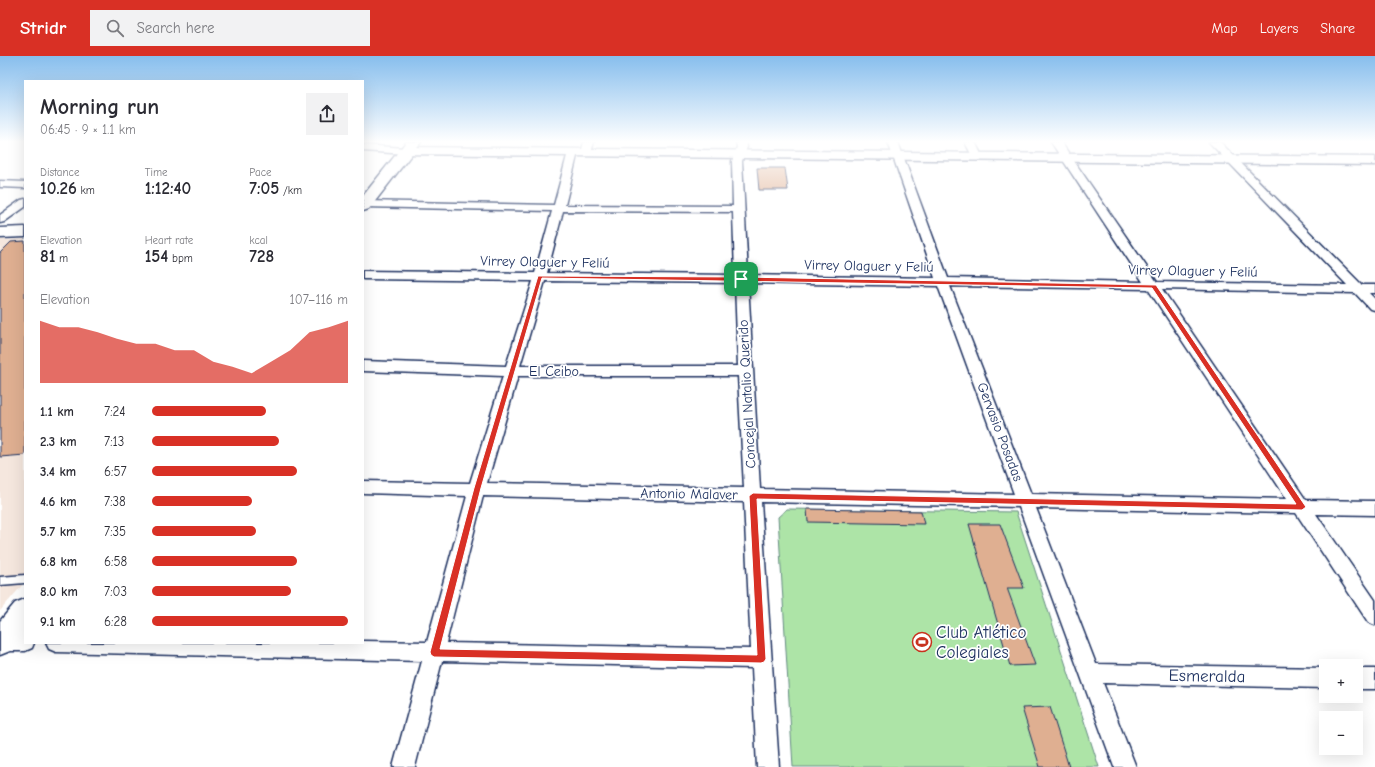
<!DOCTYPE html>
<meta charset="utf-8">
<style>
:root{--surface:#fff;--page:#f2f2f3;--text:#2b2b33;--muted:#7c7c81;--accent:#d93025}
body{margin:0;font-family:"Comic Neue",sans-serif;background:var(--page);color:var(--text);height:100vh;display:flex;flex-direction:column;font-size:15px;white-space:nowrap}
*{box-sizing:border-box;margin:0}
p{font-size:13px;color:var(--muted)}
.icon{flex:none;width:22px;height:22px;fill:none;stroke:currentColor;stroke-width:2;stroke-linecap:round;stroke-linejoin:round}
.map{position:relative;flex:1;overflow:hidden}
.details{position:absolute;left:24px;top:24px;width:340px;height:564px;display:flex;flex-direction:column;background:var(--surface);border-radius:0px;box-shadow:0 4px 16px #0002}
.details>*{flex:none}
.controls{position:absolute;left:1319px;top:603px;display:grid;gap:8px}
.controls a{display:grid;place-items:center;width:44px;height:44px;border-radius:0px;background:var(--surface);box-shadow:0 4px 16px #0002;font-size:20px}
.pin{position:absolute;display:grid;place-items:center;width:34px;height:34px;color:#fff;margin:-17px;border-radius:8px;box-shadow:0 2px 6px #0006}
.round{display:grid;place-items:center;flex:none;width:42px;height:42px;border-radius:0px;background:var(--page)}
.headline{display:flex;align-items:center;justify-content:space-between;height:68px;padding:0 16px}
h1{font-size:22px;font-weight:800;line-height:30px}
.metrics{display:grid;grid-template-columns:repeat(3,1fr);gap:6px;height:68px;padding:4px 16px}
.metrics div{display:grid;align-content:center}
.metrics b{font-size:17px;font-weight:800}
.metrics small{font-size:11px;font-weight:400}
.metrics p{font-size:11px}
.chart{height:112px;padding:8px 16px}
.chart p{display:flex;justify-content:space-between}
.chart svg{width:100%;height:72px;margin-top:4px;fill:var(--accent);opacity:.7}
ul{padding:0 16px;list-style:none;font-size:13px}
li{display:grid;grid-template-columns:64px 48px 1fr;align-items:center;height:30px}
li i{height:10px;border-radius:5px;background:var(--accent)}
header{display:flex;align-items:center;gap:24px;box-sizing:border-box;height:56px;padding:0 20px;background:var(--accent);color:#fff}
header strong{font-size:19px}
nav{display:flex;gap:22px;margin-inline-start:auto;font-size:14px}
.search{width:280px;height:36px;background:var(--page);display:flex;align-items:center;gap:10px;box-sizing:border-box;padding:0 14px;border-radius:0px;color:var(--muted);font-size:15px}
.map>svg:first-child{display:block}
</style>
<header>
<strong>Stridr</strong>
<div class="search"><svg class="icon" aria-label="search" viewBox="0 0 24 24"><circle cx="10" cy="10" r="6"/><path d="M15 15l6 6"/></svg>Search here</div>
<nav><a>Map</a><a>Layers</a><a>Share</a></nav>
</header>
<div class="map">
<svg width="1375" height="711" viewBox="0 0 1375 711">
<rect width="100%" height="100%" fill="#fff"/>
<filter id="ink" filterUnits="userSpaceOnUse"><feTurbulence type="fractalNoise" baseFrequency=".025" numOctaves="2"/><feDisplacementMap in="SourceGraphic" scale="8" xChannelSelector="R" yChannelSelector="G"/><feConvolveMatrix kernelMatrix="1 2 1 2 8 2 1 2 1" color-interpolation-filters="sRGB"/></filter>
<g filter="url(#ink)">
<path fill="#f5e7de" d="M25,183v343l-25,29v-371z"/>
<path fill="#ade4a7" stroke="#648a82" d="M787,453l229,3 83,255h-306l-15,-250z"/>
<g fill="#dfaf91" stroke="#1b2f5e">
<path d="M757,112h28l3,22h-29z"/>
<path d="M25,185v214l-25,2v-204l11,-11z"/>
<path d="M807,453l114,2 3,13 -116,-2z"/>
<path d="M969,468h31l24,64h-17l28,77 -25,1z"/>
<path d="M1050,651l19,60h-29l-18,-59z"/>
</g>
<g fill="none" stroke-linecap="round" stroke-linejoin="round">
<g stroke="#1b2f5e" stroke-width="3">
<path id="service" d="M25,519v8l-25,2v-8z"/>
</g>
<g stroke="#1b2f5e" stroke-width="3">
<g id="minor">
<path d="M584,86h10l-4,13h-8l-1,-2z"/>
<path d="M736,86h10l1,5 -5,14 6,114 187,3 -47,-136h10l50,136 195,4 -92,-140h10l96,140 190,3 -138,-143h11l142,143h13v8h-6l6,6v11l-5,-1 -15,-16 -193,-4 144,211 69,1v14l-59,-1 59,86v25l-7,-3 -72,-109 -260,-5 60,156 230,4v20l-223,-5 33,84h-22l-95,-260 -258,-5 18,265h-22l-5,-99 -310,-7 -27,106h-22l29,-106 -366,-9 -7,-3 -3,-6h317v-2l64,1 40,-146 -104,-3v-12l107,2 33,-107 -140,-5v-10l143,5 27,-85 -170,-2v-8l172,2 17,-62 -188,-4 -1,-6 191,4 14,-53 5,-3 5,3 -13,53 168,1 -1,-45 5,-14zM563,155l170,1 2,63 -188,-2zM545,225l190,2 3,83h-218zM748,227l190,3 76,208 -254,-5zM950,230l198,3 139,210 -256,-5zM518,320h220l6,112 -257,-5zM483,440l261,6 7,147 -305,-6z"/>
<path d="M965,86h10l7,14 -1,2h-8z"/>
<path d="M363,89l43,3 5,3 -5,3 -43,-3z"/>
<path d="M0,125l25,1v6l-25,-1z"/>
<path d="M25,143v8l-21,15 -4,1v-8l21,-15z"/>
<path d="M0,577h25v10h9l-2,5 -7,3h-25z"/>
<rect x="1356" y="613" width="19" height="20"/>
</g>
</g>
<g stroke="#1b2f5e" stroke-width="3">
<path id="tertiary" d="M406,91l969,10v8l-973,-11 -2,-3 2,-3z"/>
</g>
<g stroke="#1b2f5e" stroke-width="3">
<g id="secondary">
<path d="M406,86h15l-52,67 -6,2v-15z"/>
<path d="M25,171v10l-25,1v-10z"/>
<path d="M25,543v34l-15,18 -10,4v-34l15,-18z"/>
</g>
</g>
<use href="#service" fill="#fff" fill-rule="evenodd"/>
<use href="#minor" fill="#fff" fill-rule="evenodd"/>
<use href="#tertiary" fill="#fff" fill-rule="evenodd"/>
<use href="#secondary" fill="#fff" fill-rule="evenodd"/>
</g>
</g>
<linearGradient id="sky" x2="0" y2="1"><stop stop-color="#87beed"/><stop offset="0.46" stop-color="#fff"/><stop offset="1" stop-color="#fff" stop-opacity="0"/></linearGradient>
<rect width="1375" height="186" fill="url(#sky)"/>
<path fill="#d93025" stroke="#fff" fill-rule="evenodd" d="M538,220l203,1 415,8 150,222 -4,3 -545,-11 9,160 -2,3 -3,1 -327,-6 -3,-2 -1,-3 44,-164zM542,222l610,10 144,216 -543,-11 -4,3 8,159 -317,-6 41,-161z"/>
<defs>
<g id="stadium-ring" transform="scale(1)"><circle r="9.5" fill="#fff" stroke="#c8321e" stroke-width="1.5"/><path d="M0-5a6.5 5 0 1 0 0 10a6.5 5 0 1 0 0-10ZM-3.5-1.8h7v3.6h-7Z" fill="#c8321e"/></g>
</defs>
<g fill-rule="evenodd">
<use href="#stadium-ring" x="922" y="586"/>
</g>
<g text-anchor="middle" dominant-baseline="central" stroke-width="3.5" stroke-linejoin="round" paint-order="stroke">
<g font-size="14" fill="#1b2f5e" stroke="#fff">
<text transform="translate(545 206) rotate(1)">Virrey Olaguer y Feliú</text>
<text transform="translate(869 210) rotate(1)">Virrey Olaguer y Feliú</text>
<text transform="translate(1193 215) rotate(1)">Virrey Olaguer y Feliú</text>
<text x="554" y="315">El Ceibo</text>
<text transform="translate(747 338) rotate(-93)">Concejal Natalio Querido</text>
<text transform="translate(1000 376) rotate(69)">Gervasio Posadas</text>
<text transform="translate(689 438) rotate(1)">Antonio Malaver</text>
</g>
<g font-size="17" fill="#1b2f5e" stroke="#fff" text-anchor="start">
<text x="936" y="576">Club Atlético<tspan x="936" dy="20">Colegiales</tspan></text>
</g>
<g font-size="17" fill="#1b2f5e" stroke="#fff">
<text transform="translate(1207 620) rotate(1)">Esmeralda</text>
</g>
</g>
</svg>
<div class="controls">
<a>+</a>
<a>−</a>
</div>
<div class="pin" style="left:741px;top:223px;background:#1e9e55"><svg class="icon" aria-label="arrive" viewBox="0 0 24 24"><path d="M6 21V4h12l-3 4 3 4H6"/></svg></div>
<section class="details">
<div class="headline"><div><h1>Morning run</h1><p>06:45 · 9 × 1.1 km</p></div><a class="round"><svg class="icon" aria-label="share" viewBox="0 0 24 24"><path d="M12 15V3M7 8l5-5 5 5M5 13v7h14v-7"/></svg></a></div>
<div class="metrics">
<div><p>Distance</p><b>10.26<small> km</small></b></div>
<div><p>Time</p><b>1:12:40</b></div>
<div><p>Pace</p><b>7:05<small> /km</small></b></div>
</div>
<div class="metrics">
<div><p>Elevation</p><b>81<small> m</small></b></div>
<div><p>Heart rate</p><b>154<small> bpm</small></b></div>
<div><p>kcal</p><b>728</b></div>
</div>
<div class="chart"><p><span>Elevation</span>107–116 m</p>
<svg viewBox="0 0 160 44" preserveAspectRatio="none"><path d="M0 44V6L10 10L20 10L30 13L40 17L50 20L60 20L70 24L80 24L90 31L100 34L110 38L120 31L130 24L140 13L150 10L160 6V44z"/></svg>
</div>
<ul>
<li><b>1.1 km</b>7:24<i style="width:58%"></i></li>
<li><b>2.3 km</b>7:13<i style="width:65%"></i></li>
<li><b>3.4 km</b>6:57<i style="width:74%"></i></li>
<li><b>4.6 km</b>7:38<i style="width:51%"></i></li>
<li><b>5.7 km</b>7:35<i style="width:53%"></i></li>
<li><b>6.8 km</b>6:58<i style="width:74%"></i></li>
<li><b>8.0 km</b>7:03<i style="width:71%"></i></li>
<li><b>9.1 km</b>6:28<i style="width:100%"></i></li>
</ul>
</section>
</div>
